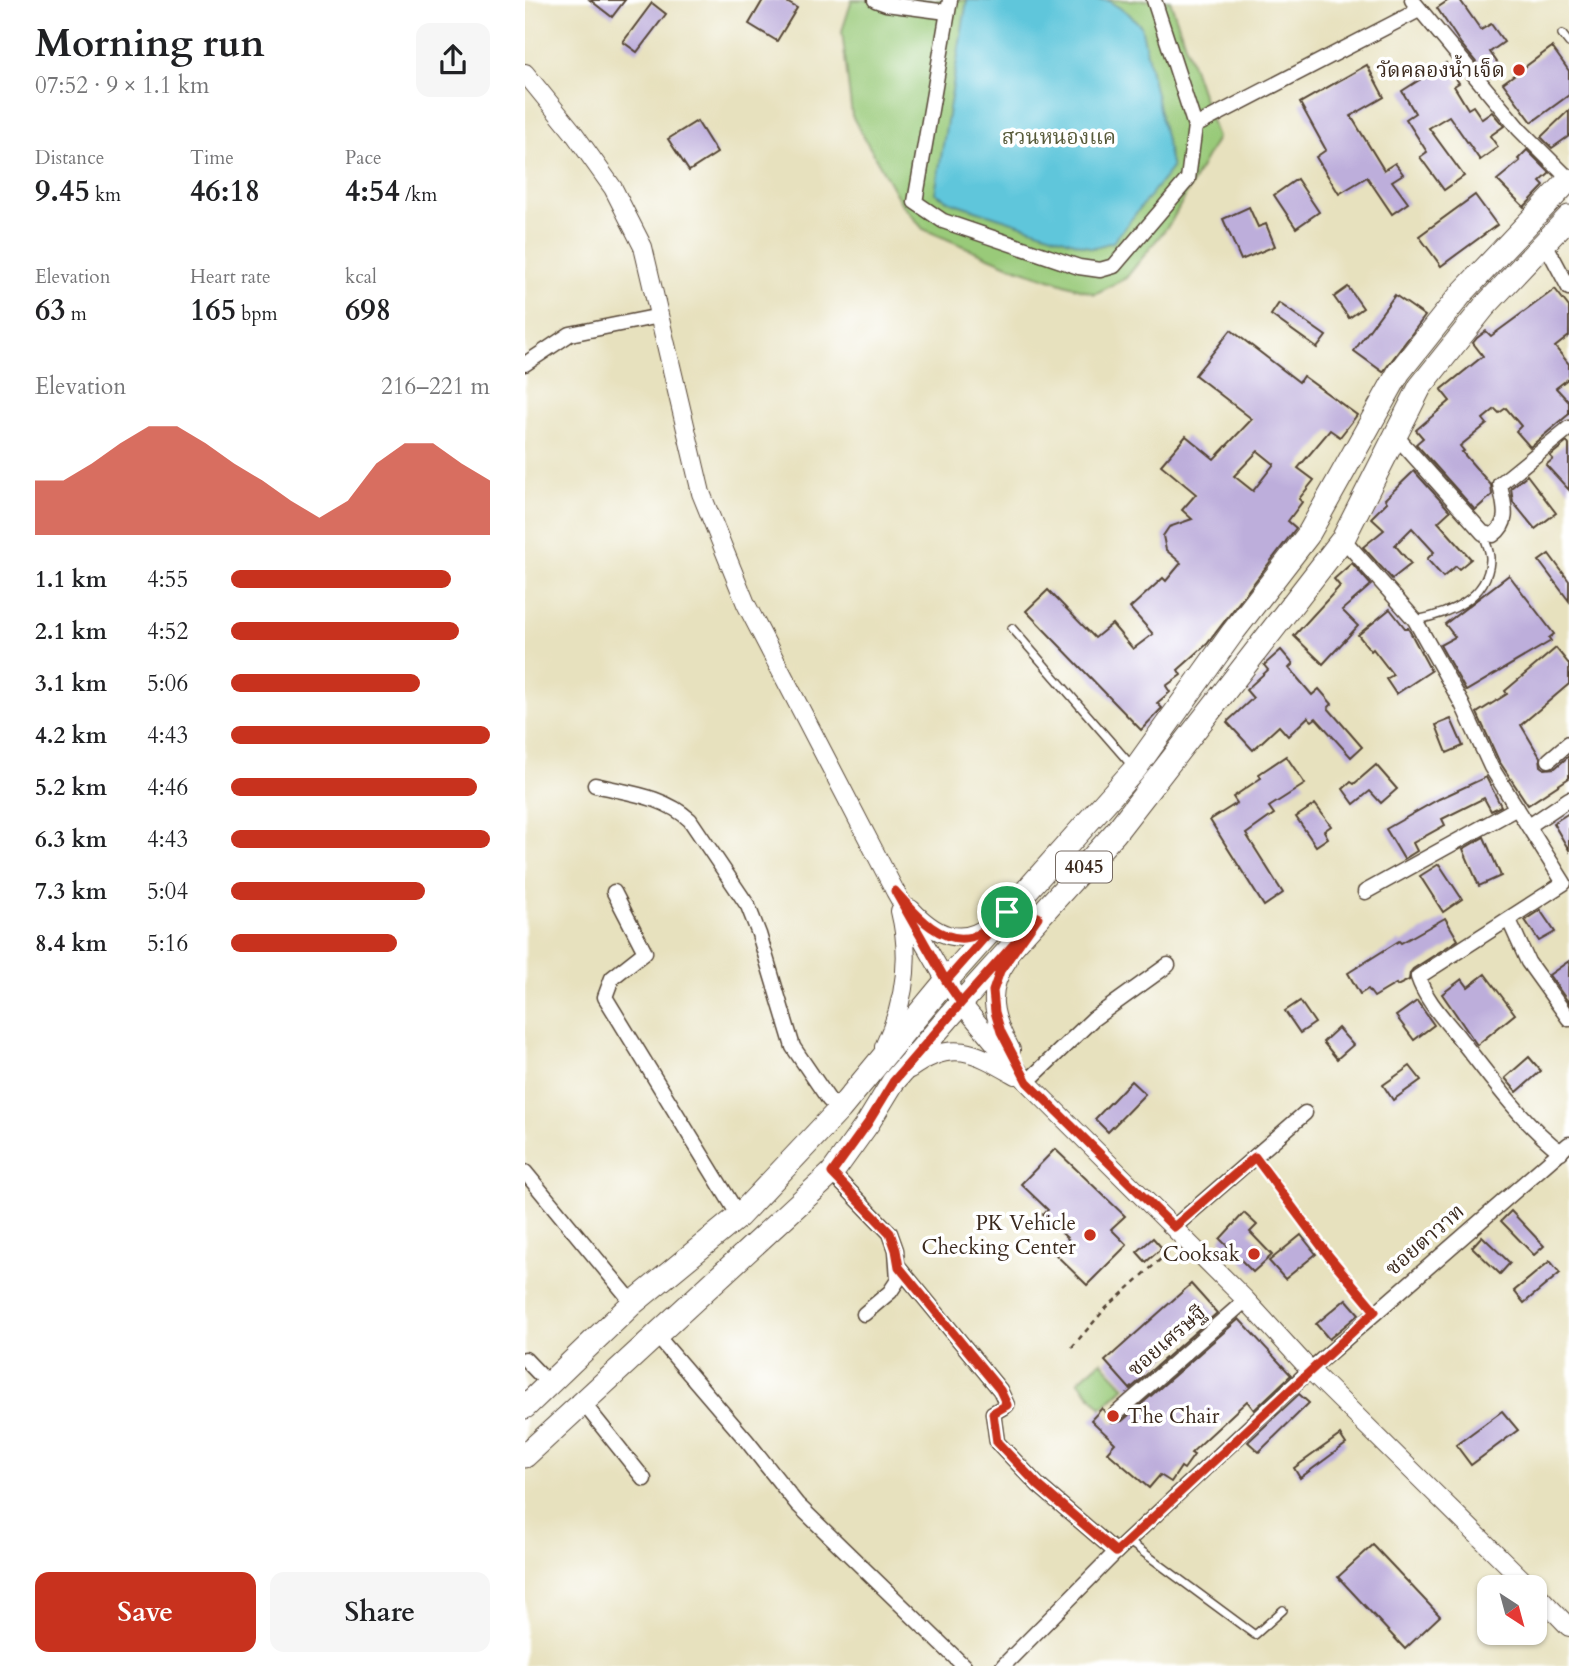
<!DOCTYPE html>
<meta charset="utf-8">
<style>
:root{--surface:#fff;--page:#f6f6f6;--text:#202124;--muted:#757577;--accent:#c8321e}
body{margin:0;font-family:Cardo,"Noto Serif Thai",serif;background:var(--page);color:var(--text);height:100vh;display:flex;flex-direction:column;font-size:26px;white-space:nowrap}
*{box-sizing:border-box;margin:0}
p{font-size:23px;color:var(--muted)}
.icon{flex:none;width:38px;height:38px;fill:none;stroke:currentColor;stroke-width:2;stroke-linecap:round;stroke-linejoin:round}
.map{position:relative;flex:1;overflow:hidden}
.panel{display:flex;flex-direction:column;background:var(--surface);width:525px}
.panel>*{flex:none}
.needle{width:46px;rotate:144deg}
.tools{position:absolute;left:952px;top:1575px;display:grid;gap:14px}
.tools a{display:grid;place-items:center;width:70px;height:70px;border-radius:14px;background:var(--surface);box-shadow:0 2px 5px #0004;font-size:35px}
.pin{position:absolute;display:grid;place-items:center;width:60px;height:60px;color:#fff;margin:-30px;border:4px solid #fff;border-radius:50%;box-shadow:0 2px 7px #0007}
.round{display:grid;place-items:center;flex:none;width:74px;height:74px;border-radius:14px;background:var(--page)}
.head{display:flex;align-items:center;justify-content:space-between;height:119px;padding:0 35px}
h1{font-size:38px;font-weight:700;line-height:52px}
.stats{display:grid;grid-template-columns:repeat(3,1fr);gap:10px;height:119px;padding:7px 35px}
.stats div{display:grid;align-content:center}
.stats b{font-size:30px;font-weight:700}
.stats small{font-size:19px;font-weight:400}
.stats p{font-size:19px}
.chart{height:196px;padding:14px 35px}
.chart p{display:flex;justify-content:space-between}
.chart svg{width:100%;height:126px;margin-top:7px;fill:var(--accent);opacity:.7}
.button{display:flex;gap:14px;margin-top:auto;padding:14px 35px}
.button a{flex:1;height:80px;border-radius:14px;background:var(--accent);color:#fff;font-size:28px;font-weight:700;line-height:80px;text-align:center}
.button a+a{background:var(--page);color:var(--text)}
ul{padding:0 35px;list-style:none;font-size:23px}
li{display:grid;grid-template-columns:112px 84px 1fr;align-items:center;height:52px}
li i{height:18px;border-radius:9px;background:var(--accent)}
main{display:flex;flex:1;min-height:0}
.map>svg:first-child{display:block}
</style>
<main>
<section class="panel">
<div class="head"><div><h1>Morning run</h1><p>07:52 · 9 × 1.1 km</p></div><a class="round"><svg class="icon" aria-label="share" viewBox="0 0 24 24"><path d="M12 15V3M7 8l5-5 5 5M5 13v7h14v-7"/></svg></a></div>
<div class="stats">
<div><p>Distance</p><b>9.45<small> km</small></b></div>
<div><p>Time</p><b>46:18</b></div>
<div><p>Pace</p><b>4:54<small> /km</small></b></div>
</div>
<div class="stats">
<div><p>Elevation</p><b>63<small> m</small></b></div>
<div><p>Heart rate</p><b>165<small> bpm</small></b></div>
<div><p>kcal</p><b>698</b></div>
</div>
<div class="chart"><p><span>Elevation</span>216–221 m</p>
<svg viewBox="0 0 160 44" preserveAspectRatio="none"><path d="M0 44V25L10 25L20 19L30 12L40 6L50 6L60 12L70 19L80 25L90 32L100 38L110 32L120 19L130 12L140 12L150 19L160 25V44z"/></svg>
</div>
<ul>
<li><b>1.1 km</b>4:55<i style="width:85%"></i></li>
<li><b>2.1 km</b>4:52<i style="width:88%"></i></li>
<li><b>3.1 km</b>5:06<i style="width:73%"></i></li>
<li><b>4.2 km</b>4:43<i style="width:100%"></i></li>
<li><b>5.2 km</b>4:46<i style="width:95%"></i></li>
<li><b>6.3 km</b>4:43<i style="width:100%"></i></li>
<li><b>7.3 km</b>5:04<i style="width:75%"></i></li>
<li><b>8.4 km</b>5:16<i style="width:64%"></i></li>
</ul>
<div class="button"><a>Save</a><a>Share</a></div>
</section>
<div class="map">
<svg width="1044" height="1666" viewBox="0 0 1044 1666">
<rect width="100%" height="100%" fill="#fff"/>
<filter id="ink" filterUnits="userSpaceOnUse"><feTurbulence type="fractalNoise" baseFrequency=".0143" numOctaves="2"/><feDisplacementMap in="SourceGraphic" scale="14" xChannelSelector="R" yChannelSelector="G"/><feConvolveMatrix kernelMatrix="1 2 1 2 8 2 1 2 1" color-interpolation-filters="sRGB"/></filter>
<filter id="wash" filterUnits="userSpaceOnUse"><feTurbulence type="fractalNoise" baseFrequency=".00686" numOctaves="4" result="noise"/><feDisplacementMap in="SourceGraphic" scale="28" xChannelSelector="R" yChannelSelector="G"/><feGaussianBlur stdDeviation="1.57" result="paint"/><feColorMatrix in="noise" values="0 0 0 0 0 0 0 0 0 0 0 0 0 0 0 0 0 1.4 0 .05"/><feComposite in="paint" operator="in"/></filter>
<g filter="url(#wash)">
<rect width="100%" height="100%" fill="#e7e1be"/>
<g fill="#99ca79" stroke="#6a7a4c" stroke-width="2">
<path d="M327,0h318l47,138 -46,84 -45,56 -31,16 -85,-28 -87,-37 -22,-26 -49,-87 -10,-85z"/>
<path d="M576,1361l24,26 -23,21 -24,-27z"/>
</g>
<path fill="#5ec6db" stroke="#4c787c" stroke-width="2" d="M442,0h140l21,13 13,13 31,142 -59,74 -21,6 -141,-46 -16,-9z"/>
<g id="blocks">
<g fill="#bdaedb" fill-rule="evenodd">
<path d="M65,0h35l-13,17z"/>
<path d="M238,0h20l14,8 -20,33 -28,-17z"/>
<path d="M924,0h11l21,30 10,-6 13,18 -14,10 11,16 -13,9 -27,-33 -24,-36z"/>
<path d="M127,3l14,11 -29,38 -14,-10z"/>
<path d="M1027,47l17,24v24l-37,27 -29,-39z"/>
<path d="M921,63l13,20 -5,3 14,23 5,-3 9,13 10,-7 12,14 -14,10 8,11 -18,13 -31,-44 -20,12 35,48 -20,14 -24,-33 7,-5 -21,-33 9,-6 -13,-22z"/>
<path d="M842,65l17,32 -33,19 33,54 11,-7 8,11 -11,7 16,22 -16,11 -25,-37 -28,17 -23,-37 10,-7 -26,-47z"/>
<path d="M1044,110v26l-17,12 -11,-11z"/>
<path d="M172,121l20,32 -28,18 -21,-32z"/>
<path d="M1002,150l23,23 -10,9 4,4 -20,21 -27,-27 23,-19 -2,-2z"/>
<path d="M772,179l22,33 -23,16 -22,-33z"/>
<path d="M950,195l22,30 -56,41 -22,-30z"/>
<path d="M724,207l9,20 8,-3 9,22 -34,14 -18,-41z"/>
<path d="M823,287l15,21 -14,10 -15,-21z"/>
<path d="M1030,289l14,18v29l-14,11 14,17v14l-13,10 13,14v12l-39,33 -14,-16 5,-5 -15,-18 -7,5 -4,-4 -12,10 4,5 -27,22 4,5 -2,1 29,33 1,10 -17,15 -59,-66 7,-6 -7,-8 34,-29 -9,-11 42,-34 -10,-13 4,-5 9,-7 5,5z"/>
<path d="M870,295l30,21 -42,56 -29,-21z"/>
<path d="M754,303l47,33 -9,12 -46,-33z"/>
<path d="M706,330l68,52 4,-6 54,39 -17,22 -10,-7 -32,38 16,12 -15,19 3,3 -14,19 8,7 -89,116 -29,26 3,5 -15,11 4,6 -13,11 5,5 -21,22 -115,-119 22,-21 47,48 17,-14 21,25 20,-15 -23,-26 33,-30 3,3 15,-18 -15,-13 -3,-14 6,-9 23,-8 -10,-9 14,-16 -35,-29 25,-29 28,23 38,-40 -57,-44zM733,451l16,13 -21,27 -19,-15z"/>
<path d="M1042,442l2,3v45l-23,-25 7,-6 -3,-3z"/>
<path d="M889,471l36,40 -12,11 33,37 -12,10 -3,-3 -13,11 -16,-18 7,-7 -22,-24 -17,17 16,19 -19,15 -29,-32 21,-17 -13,-12 16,-16 -2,-3z"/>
<path d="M1002,475l29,38 -21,16 -22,-27 -2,-14z"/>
<path d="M1024,554l20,27v20l-30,-40z"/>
<path d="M827,563l19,22 -29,25 16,16 -35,38 -29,-28 46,-50 -6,-7z"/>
<path d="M984,575l45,59 -5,4 2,3 -85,50 -26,-46 15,-8 -10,-13z"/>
<path d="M865,609l15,19h3l23,43 -35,23 -10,-15 7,-4 -20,-26 -2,2 -13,-16z"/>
<path d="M1031,648l13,16v20l-48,41 19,32 1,9 4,3 10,-1 14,-12v22l-41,27 -29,-44 -22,-48 30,-19 -2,-3z"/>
<path d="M756,650l12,14 -4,4 23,27 7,-6 13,15 -4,4 34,39 -11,10 -35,-39 -4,3 -4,-4 -20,19 -9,-10 -26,24 -26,-28 26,-24 -7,-8 22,-20 -4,-5z"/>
<path d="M926,719l12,27 -16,7 -11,-28z"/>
<path d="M761,756l19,28 -36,23 5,7 -28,20 37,59 -19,13 -54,-86 27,-17 -4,-6 28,-19 -2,-4z"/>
<path d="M851,765l21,24 -16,14 -11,-12 -16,13 -11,-15 8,-7 3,2z"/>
<path d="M961,777l15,29 -10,5 -7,-13 -42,21 3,6 -32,18 4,8 -13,8 -18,-30 53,-30z"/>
<path d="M790,804l16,22 -7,5 4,7 -12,8 -20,-29z"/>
<path d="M1044,813v37l-16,-27z"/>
<path d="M959,837l17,39 -22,10 -16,-37z"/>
<path d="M914,864l23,35 -19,13 -23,-36z"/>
<path d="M1015,910l15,22 -16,9 -14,-21z"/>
<path d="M920,918l13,22 -45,29 -3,4 -1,7 -12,6 -1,-2 -22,13 -6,-8 -8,5 -12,-21 51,-32 2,2z"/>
<path d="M1044,961v42l-20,-28z"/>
<path d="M960,974l30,40 -38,31 -35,-51 20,-15 6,8z"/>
<path d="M775,1001l15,22 -15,10 -15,-22z"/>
<path d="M892,1001l17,24 -20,15 -18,-24z"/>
<path d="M813,1028l15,17 -16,14 -14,-17z"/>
<path d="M1004,1057l12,14 -24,21 -12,-14z"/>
<path d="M885,1066l11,14 -28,20 -10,-15z"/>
<path d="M606,1081l14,13 -37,38 -13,-13z"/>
<path d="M530,1149l70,67 -14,13 16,16 -40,40 -32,-31 14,-14 -26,-26 5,-4 -27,-26z"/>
<path d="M986,1211l33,35 -10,9 -33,-34z"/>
<path d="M719,1213l13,12 -7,7 22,23 -19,17 -33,-33z"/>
<path d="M776,1235l15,19 -31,25 -16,-18z"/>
<path d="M957,1236l28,27 -10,11 -28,-27z"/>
<path d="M628,1238l9,10 -16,14 -9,-10z"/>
<path d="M1025,1261l10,12 -36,30 -10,-12z"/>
<path d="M666,1284l26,29 -87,76 -25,-28z"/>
<path d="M821,1299l13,15 -30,25 -13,-15z"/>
<path d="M714,1319l52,56 -37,35 -7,-9 -56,52 3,2 -10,14 -3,-2 -10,15 -11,-7 -11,13 -42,-36 8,-9 -24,-23 11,-12 10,15 10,-2z"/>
<path d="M774,1394l10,9 -50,49 -11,-10z"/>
<path d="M977,1411l16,19 -47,35 -15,-20z"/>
<path d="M815,1435l6,9 -46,34 -6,-10z"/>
<path d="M848,1545l67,71 -35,33 -67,-72z"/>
</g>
</g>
</g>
<g filter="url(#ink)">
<use href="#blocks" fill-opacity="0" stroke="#554536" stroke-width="2"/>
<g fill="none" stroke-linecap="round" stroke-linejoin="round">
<g stroke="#554536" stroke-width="10">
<g id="service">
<path d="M1037,34l7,9"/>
<path d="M891,620c33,-6 72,-22 74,-60 1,-8 -5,-19 -7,-27"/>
<path d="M487,628l120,138"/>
<path d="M603,1541l127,94 28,-25"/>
</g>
</g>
<g stroke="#554536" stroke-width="17">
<g id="minor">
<path d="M350,0l11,4 61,8"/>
<path d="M425,0l-35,202 28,19 136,46 21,3 14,-4 74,-87 7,-53 -41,-126"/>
<path d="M887,0l107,129 50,50"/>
<path d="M670,126l224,-116"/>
<path d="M1020,243l24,45"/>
<path d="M0,364l45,-30 90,-18"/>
<path d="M870,435l88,98 10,2c19,-13 10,-32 7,-51l69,-56"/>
<path d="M818,539l72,81 47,84 29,63 73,116 -146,94c8,24 27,43 42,62 29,36 64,86 101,113"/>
<path d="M1024,760l20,-17"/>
<path d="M70,785c33,8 69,11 95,35l58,86 11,28 34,113 36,53 11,9"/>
<path d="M1004,826l40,-27"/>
<path d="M89,892l31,60 -33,26 -7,19 134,219"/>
<path d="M840,892l152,-84"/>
<path d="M984,920l19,42 41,57"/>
<path d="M502,1082l66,-63 75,-54"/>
<path d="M0,1172l108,131"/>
<path d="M307,1173l58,60 6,17 2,30 -8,12 -26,22"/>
<path d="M649,1227l131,-114"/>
<path d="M374,1267l101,123 7,15 -14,8 4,29 41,43 78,67"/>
<path d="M132,1336l90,105 50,63 167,162"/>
<path d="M0,1359l23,24"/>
<path d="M59,1404l60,75"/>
<path d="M591,1414l130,-114"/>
<path d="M478,1666l113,-114 194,-182 259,-226"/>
</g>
</g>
<g stroke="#554536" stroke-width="20">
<g id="tertiary">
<path d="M0,73l48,59 40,56 30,59 58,246 45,111 149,287 51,90 15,22 66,79 219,218 64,70 220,217"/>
<path d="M386,909c23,25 49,39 79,16"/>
<path d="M483,960c-23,32 -15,58 3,90"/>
<path d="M359,1047c21,-44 28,-88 16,-136"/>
<path d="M385,1069c42,-31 65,-17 105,6"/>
<path d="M1010,1592l34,35"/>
</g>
</g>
<g stroke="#554536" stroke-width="25">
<g id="primary">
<path d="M0,1407l108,-104 106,-87 101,-107 106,-128 189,-212 98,-137 75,-97 91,-163 62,-78 108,-114"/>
<path d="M0,1456l307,-283 36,-50 25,-41 68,-79 154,-170 228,-294 77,-152 64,-80 85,-90"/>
</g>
</g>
<g stroke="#554536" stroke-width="2.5" stroke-dasharray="5 5" stroke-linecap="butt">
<path d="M738,1168l65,87 38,46"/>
<path d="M547,1347l34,-39 66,-59"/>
</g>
<use href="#service" stroke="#fff" stroke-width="7"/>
<use href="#minor" stroke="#fff" stroke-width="14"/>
<use href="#tertiary" stroke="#fff" stroke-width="18"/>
<use href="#primary" stroke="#fff" stroke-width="23"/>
</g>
</g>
<g fill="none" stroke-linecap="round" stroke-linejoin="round" filter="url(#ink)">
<g stroke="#fff" stroke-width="14">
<path id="route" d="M482,912l-61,69 15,22 -68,79 -25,41 -36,50 58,60 6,17 3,17 101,123 7,15 -14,8 4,29 41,43 78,67 259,-241 -47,-56 -73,-98 -81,70 -147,-145 -26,-50 -6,-20 -2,-21 7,-20 38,-54 -77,86 -15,-22 -51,-90c18,20 44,54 76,46 13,-4 25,-17 36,-25"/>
</g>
<use href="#route" stroke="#c8321e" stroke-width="9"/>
</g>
<g fill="#c8321e" stroke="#fff" stroke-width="2.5">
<circle cx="994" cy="70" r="7"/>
<circle cx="565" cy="1235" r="7"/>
<circle cx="729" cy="1254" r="7"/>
<circle cx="588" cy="1416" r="7"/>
</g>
<g text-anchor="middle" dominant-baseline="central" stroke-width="7" stroke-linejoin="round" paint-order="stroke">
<rect fill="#fff" stroke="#766a62" stroke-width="2" x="531" y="851.5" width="56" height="31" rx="5"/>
<g font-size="19" font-weight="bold" fill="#3b2a1e">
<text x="559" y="867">4045</text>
</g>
<g font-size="21" fill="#3b2a1e" stroke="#fff" text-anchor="end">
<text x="980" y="70">วัดคลองน้ำเจ็ด</text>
<text x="551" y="1223">PK Vehicle<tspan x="551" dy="24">Checking Center</tspan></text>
<text x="715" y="1254">Cooksak</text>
<text x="602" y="1416" text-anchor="start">The Chair</text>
</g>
<g font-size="21" fill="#575a39" stroke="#fff">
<text x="534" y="137">สวนหนองแค</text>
</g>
<g font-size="21" fill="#3b2a1e" stroke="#fff">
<text transform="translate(900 1240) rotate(-41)">ซอยตาวาท</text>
<text transform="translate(642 1341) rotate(-41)">ซอยเศรษฐี</text>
</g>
</g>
</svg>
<div class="tools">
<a><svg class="needle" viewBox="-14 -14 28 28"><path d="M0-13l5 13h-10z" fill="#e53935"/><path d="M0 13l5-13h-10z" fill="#757577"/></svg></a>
</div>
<div class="pin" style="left:482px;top:912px;background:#1e9e55"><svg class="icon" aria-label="arrive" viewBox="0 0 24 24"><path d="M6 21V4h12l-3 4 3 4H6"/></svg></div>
</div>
</main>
